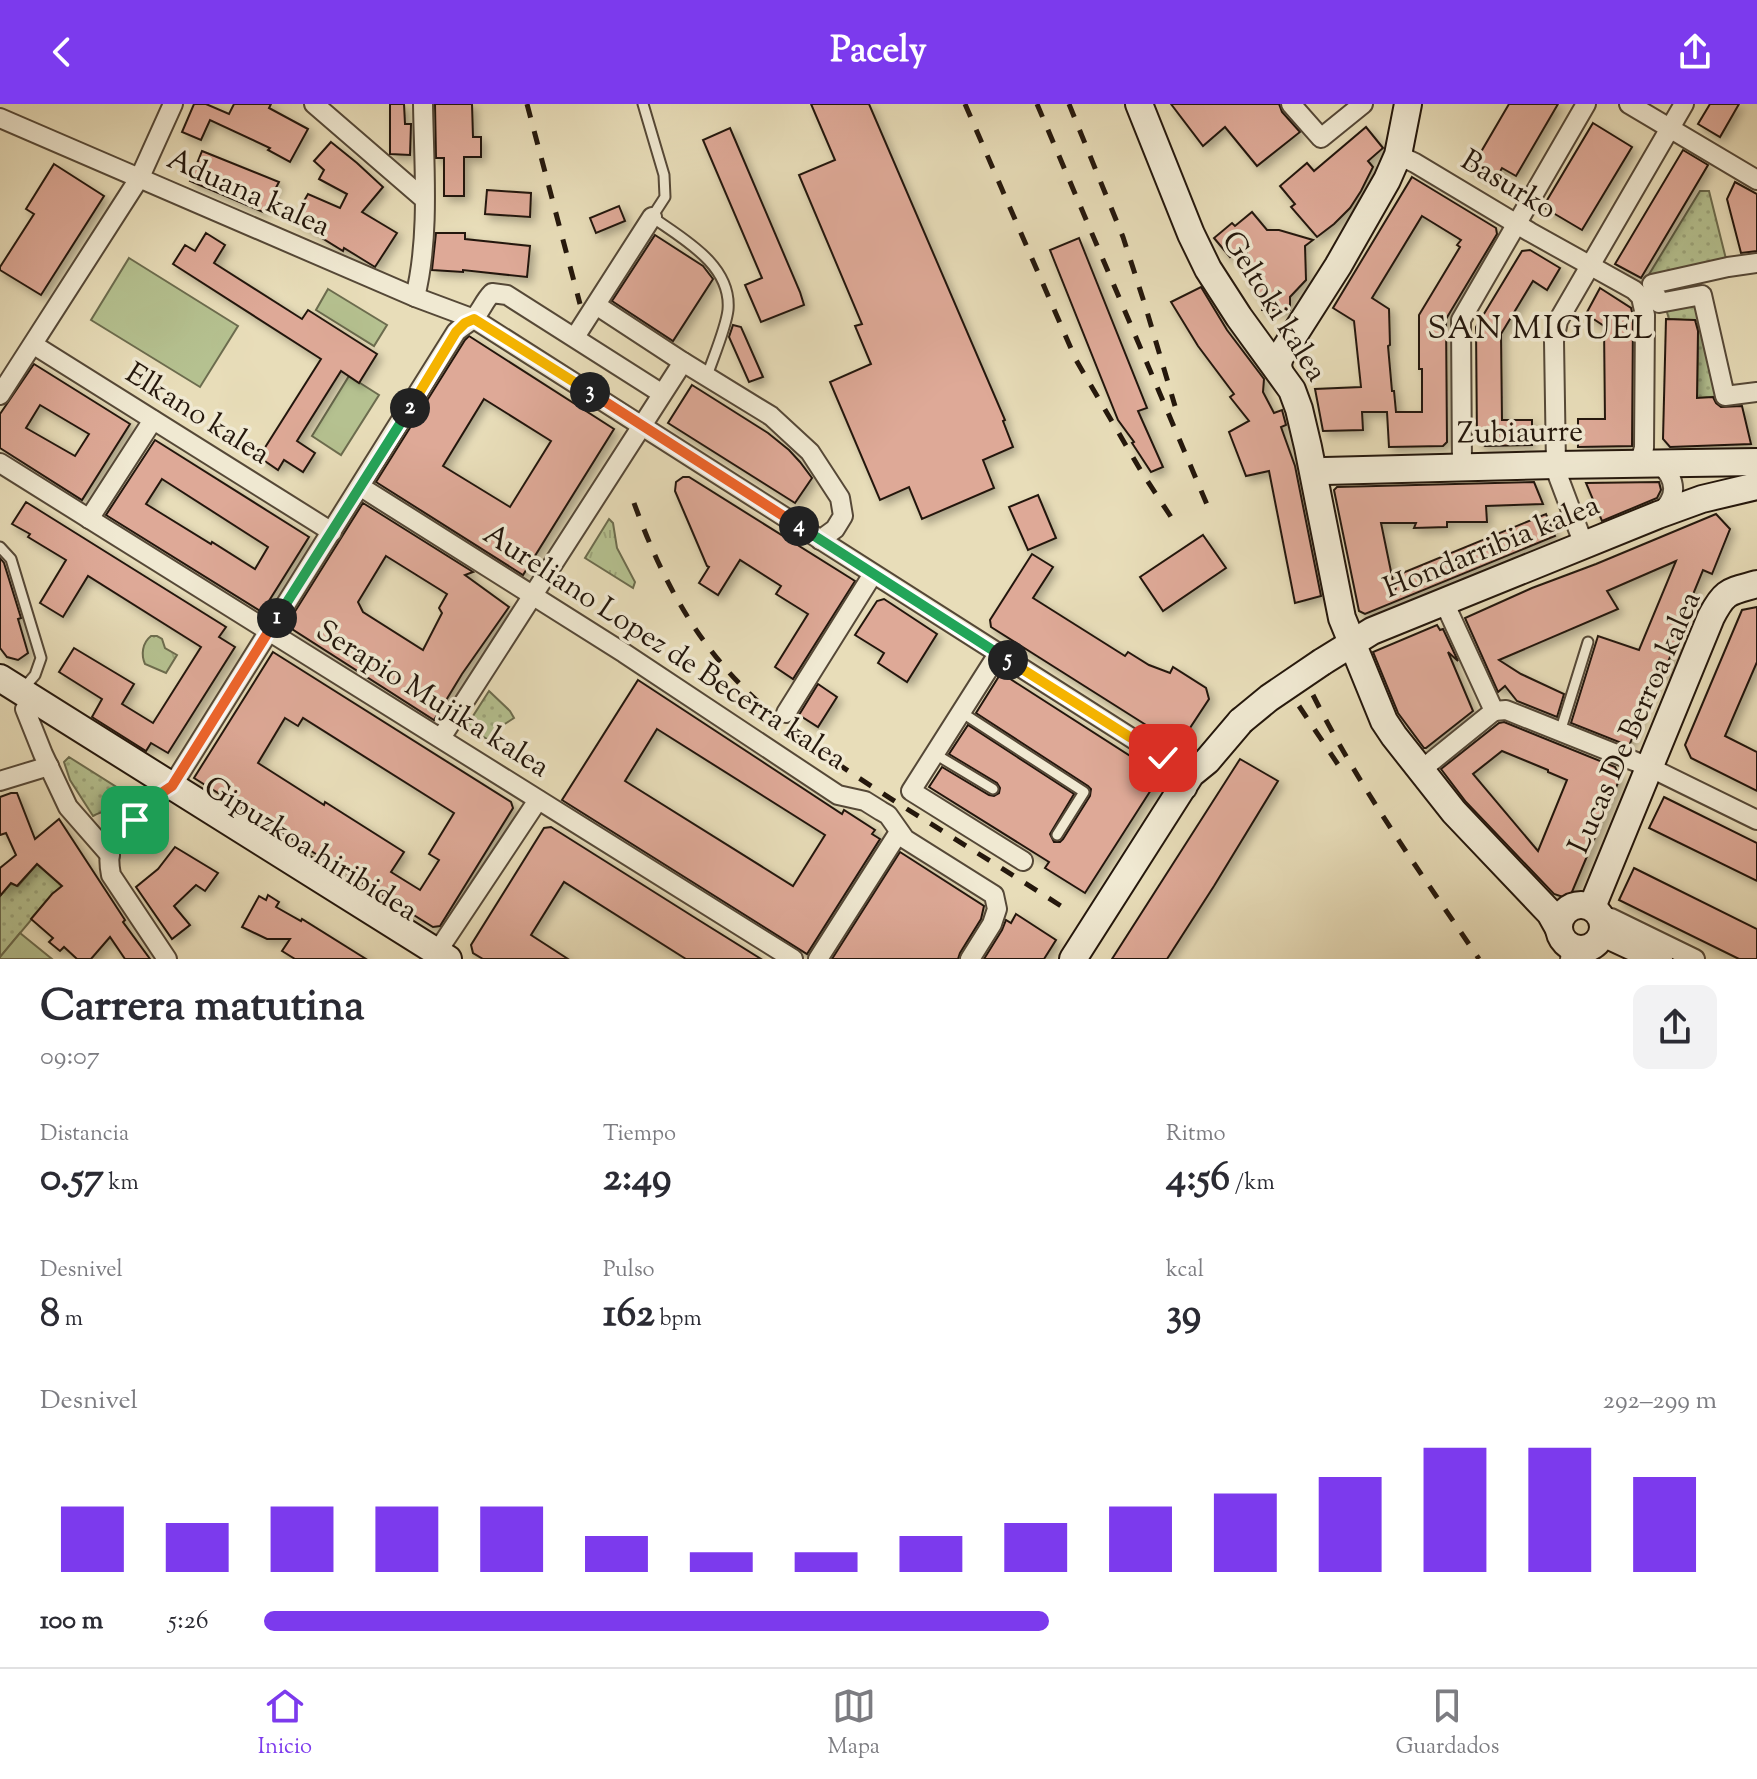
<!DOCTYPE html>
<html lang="es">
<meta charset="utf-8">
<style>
:root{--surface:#fff;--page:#f2f2f3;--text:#2b2b33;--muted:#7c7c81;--line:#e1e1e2;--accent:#7c3aed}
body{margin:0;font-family:"Sorts Mill Goudy",serif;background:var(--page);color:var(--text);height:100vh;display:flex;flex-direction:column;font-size:30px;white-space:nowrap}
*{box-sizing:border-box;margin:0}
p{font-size:26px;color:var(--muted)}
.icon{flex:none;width:44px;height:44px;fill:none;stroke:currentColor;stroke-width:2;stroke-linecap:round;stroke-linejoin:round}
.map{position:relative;height:855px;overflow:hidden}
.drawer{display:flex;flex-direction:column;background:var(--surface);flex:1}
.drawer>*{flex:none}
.pin{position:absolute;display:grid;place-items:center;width:68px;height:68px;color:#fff;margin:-34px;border-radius:16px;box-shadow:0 4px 12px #0006}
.km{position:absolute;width:40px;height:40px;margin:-20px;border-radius:50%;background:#222;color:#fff;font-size:22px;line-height:40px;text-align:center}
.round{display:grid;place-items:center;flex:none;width:84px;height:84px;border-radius:16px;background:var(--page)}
.head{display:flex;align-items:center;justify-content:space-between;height:136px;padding:0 40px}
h1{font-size:44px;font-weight:700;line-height:60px}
.stats{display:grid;grid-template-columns:repeat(3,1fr);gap:12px;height:136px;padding:8px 40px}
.stats div{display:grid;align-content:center}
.stats b{font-size:40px;font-weight:700}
.stats small{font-size:22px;font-weight:400}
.stats p{font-size:22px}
.chart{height:224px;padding:16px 40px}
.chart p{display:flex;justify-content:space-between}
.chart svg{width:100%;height:144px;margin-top:8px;stroke:var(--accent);stroke-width:6}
ul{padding:0 40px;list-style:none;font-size:26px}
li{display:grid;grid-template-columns:128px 96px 1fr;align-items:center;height:60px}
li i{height:20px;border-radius:10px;background:var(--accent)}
header{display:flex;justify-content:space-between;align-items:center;height:104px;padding:0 40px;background:var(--accent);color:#fff;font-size:36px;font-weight:700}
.menu{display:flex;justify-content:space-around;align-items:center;height:112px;border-top:2px solid var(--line);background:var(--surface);font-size:22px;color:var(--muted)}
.menu a{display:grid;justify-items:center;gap:4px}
.menu .on{color:var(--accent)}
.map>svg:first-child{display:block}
</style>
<header><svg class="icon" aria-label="back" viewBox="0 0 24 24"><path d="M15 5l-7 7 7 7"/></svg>Pacely<svg class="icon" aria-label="share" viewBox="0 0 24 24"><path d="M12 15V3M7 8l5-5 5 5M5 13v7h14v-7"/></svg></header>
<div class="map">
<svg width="1757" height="855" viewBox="0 0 1757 855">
<defs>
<pattern id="grass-tufts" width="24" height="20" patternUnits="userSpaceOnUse" patternTransform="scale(2)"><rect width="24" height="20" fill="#b5c190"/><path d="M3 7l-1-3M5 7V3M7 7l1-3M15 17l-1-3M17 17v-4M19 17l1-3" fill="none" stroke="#9ca57b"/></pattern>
<pattern id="garden-dots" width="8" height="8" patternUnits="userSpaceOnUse" patternTransform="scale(2)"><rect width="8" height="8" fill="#b5c190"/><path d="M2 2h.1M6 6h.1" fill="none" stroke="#9ca57b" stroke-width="1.8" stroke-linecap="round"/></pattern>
<filter id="shadow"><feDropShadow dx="4.5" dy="4.5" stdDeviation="4" flood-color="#0004"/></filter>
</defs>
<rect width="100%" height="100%" fill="#e8ddb9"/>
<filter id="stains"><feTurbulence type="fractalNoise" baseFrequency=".0025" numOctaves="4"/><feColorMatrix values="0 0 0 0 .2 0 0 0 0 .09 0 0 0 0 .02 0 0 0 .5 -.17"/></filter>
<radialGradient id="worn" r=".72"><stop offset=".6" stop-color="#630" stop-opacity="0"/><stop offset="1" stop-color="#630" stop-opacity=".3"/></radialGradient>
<g fill="url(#grass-tufts)" stroke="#6c6c4e" stroke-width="2">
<path d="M609,415l4,4 4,25 18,34 -2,6 -48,-30z"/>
<path d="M151,532h6l5,3 3,9 12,7 -11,18 -21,-9c-4,-9 -3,-21 6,-28z"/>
</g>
<g fill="url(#garden-dots)" stroke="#6c6c4e" stroke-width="2">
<path d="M1700,87h9l19,76 -80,9z"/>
<path d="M1702,191l23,101 -28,2 1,-77 -29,-2 -5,-17z"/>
<path d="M489,587l21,20 4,7 -17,11 -8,11 -23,-13z"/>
<path d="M69,653l68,43 -16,16c-11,-5 -17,-6 -28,0l-23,-36 -6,-18z"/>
<path d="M37,760l25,22 -10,9 -52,62v-61l11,-13 7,3z"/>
</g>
<g fill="#b5c190" stroke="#6c6c4e" stroke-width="2">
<path d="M129,154l109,68 -38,61 -109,-67z"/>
<path d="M328,185l59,36 -13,21 -58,-36z"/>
<path d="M349,272l30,19 -38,60 -29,-19z"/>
<path d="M20,829l32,26h-52v-2z"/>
</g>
<g fill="#dea997" stroke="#24170c" stroke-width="2" fill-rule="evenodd" filter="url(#shadow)">
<path d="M194,0h12l23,10 5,-10h37l-2,4 39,21 -18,33 -22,-12 2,-2 -60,-28 -9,20 -19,-8z"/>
<path d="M390,0h14l1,20h6l-1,31 -20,-1z"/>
<path d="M435,0h37l1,33h8v20h-17v39h-20v-38h-8z"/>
<path d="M811,0h58l136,316 -2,1 10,26 -30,13 11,28 -72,31 -13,-32 -29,13 -50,-118 41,-18 -16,-38 7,-2 -63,-149 36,-15z"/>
<path d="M1171,0h108l3,8 18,20 -43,34 -32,-39 -22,19z"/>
<path d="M1509,0h49l-42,72 -14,-8 -8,14 -23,-13z"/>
<path d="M1710,0h29l-19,33 -22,-13z"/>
<path d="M1593,19l39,24 -50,83 -39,-23z"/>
<path d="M1366,23l17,21 -15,13 5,6 -12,24 -11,17 -16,16 -17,13 -26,-30 4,-3 -15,-18 27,-23 7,8z"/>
<path d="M730,24l70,164 4,13 -43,17 -16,-37 17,-7 -59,-138z"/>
<path d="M331,38l26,21 26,24 -21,25 35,21 -22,34 -31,-19 -1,3 -21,-13 1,-1 -30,-17 15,-26 32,14 7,-14 -28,-15 5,-9 -10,-9z"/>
<path d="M1683,46l25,15 -67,113 -26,-14z"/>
<path d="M202,47l77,31 -16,30 -73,-31z"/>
<path d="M54,60l50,32 -63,99 -41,-25v-3l34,-53 -8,-5z"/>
<path d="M1412,73l84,51 1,6 -51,85 1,123 -4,4 -54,1 -2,-35h-25l1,18 -40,1 -8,-42 46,-2 -7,-66 -21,-13zM1422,112l39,24 -4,5 3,2 -41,68v54h3v43h-26l-2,-21h-2l-4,-45 2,-1 -1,-36 -17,-11z"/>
<path d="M1735,78l22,12v57l-16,2 -14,-54z"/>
<path d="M487,86l44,3 -1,24 -45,-3z"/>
<path d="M619,102l6,15 -29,12 -6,-15z"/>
<path d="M1252,108l15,18h12l34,10 -8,6 1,34 -16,17v13h-28v-13l-16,-17 1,-37 -17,14 -16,-19 18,-15 3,3z"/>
<path d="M206,129l19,12 -11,18 88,56 6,-9 69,44 -18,29 -18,-12 -44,70 18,12 -12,19 -19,-12 -6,10 -19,-13 62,-98 -148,-95 12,-19 10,6z"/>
<path d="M436,129h29v6l65,7 -3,31 -64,-7v2l-31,-2z"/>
<path d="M655,131l48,31 10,13 -40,62 -61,-40z"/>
<path d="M1079,134l68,170 -9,3 25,56 -12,5 -19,-29 2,-1 -16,-22 -68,-170z"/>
<path d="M1530,146l30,18 -13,22 -14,-9 -32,53 1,86h30v25l-47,1 -8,-6 -1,-113 46,-76z"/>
<path d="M1201,183l26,43 37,49 -1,13 11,21 8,-3 4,15 -5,2 14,39 26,130 -26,7 -26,-132 -23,5 -17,-44 20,-11 -19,-24 4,-3 -36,-48 -27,-44z"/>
<path d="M1600,184l31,20 2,8 -1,130 -54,1v-28h27l-1,-93 -18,-12z"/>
<path d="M1666,215l29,1 3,11 -1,67 16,-1 3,6 5,4 21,-1 9,38 -81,3 -7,-8z"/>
<path d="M733,221l8,2 22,50 -14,5 -20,-45z"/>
<path d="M469,232l145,93 -91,146 -147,-93 89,-142zM484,295l67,42 -41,66 -67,-41z"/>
<path d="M34,260l96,60 -48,76 -82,-52v-34zM40,301l49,29 -14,22 -49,-28z"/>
<path d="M692,281l76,48 21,17 11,12 12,16 -17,25 -127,-80z"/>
<path d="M155,336l154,97 -47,75 -156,-97zM162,375l106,68 -13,22 -43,-27 -1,2 -65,-40z"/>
<path d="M683,373h6l166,104 -62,98 -18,-12 33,-53 -32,-20 5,-8 -41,-26 -22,35 -19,-12 10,-16 -2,-1 -32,-75 1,-9z"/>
<path d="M1534,378l9,22 -57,2 1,16h-40v5l-33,1 2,-5h-35l14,68 5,-17 146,-60 9,22 -190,78 -6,-3 -25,-121 3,-3z"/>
<path d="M1659,378l2,8 -4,8 -55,23 -16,-38z"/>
<path d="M1038,391l18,43 -28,12 -19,-43z"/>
<path d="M26,398l200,125 -7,10 16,10 -67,106 -17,-10 -5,8 -54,-34 10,-18 -43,-27 15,-24 60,36 -12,20 31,19 48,-76 -113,-71 -25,41 -23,-14 26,-43 -38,-23 2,-3 -18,-10z"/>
<path d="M363,399l110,69 -8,3 44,32 -47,67 -28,46 -142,-91 -3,-8zM386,452l61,38 -8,14 3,5 -19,37 -60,-38 -5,-10z"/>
<path d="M1716,410l14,15 -18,45 -9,-4 -23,56 3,1 -21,49 -4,-2 -29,72 -58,-23 27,-87 41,14 37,-89 -69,30 11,18 -119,51 22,14 43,20 -7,23 -40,-16 -12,-15 -7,6 -33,-74 67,-30 64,-24z"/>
<path d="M1203,431l23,33 -63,43 -23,-34z"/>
<path d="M1032,450l21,13 -20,31 92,58 3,-4 21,13 21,8 3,-6 33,21 3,11 -27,41 -9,2 -182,-115 -1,-7z"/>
<path d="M0,454l4,5 17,55 -3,1 10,34 -10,7 -11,-3 -7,-9z"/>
<path d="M884,495l53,35 -30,48 -29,-19 6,-10 -29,-18 22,-34z"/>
<path d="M1757,503v55l-32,74 32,16v39l-66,-33 -6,-13 57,-135z"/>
<path d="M1437,521l3,5 3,-1 15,32 -10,-9 25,59 -47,37h-2l-26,-35 -25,-61z"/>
<path d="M273,548l238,150 2,6 -73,118 -7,1 -239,-149zM285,614l13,8 5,-8 151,95 -25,41 10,6 -19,30 -29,-18 13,-20 -79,-50 -1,3 -66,-42z"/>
<path d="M1001,569l154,99 3,7 -73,114 -40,-25 4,-6 -120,-75 13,-20 47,28 5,1 5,-3 1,-5 -3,-5 -48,-29 19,-29 106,69 -24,40 4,8h6l3,-3 27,-43 1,-7 -3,-3 -112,-73z"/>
<path d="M638,576l204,134 2,-4 31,20 -3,4 8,5 -73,115 -245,-154zM657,625l168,106 -32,51 -168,-105z"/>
<path d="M818,580l19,13 -19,30 -19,-12z"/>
<path d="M1504,618l111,45 5,11 -51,121 -15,-5 -88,-92 -25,-33 58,-46zM1502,647l46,19v2l19,8 -29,71 -65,-77z"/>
<path d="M1240,655l38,22 -64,105 -47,73h-55z"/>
<path d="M11,689h6l18,46 24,-20 66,101 -2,2 27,37h-25l-15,-22 -19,22h-14l-13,-12 -4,4 -11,-9 4,-4 -22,-19 21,-25 10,-8 -25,-22 -20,22 -6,-3 -11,13v-28l16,-13 -10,-22 -6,2v-38z"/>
<path d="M1664,693l93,46v38l-108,-53z"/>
<path d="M551,723l146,92 64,40h-75l-122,-77 -33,53 37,24h-85l-10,-6 -2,-8 73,-117z"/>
<path d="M175,743l43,26 -13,18 -9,-6 -22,21 16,19 -18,14 -36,-52 22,-18z"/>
<path d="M900,748l84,54 -3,13 -21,34 -2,6h-126z"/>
<path d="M1634,764l123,61v30h-18l-120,-59z"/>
<path d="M268,791l11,7 -3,5 25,14 1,-2 64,40h-71l-13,-8 8,-12h-23l-25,-12 17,-31 7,4z"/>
<path d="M1016,810l40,26 -12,19h-60l18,-29 4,-10 5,3z"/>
</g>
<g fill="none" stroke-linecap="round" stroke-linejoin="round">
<g stroke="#554837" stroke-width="13">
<g id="lane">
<path d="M643,0l21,71 1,22 -13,20c31,22 80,48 76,93 -2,18 -15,48 -21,66"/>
<path d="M0,443l11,12 30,99 -6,17 -12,14"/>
<path d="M961,608l123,80 -27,43"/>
<path d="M1560,628l28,-90"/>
<path d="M935,650l58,35"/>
</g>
</g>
<g stroke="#554837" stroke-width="22">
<g id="street">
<path d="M314,0l110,95"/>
<path d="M1291,0l30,34 42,-34"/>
<path d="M1629,0l128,76"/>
<path d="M0,14l415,179 59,22 689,439c12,9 23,16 24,31"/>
<path d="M1398,51l17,8 115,69 104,58 7,7 4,18 -1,133 -5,16"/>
<path d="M1757,159l-29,4 -76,17 7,19 43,-8 23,101 32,-4"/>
<path d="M415,193c15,-59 9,-132 8,-193"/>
<path d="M596,201l87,57 88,54 39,36 30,46 3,18 -8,13 -15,11"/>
<path d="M575,233l77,-120"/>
<path d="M34,241l298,187"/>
<path d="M0,291l140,-218 33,-73"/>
<path d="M0,359l793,496"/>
<path d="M1660,360c17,16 18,33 0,49"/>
<path d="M1462,363l-1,-147 125,-216"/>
<path d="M361,383l263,166 214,142 27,6 16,10 7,4 17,24 89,56 3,14 -5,15 -22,35"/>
<path d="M89,415l64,-99"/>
<path d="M1584,441l-26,-69 -2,-11 -2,-124 4,-20 126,-217"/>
<path d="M1444,498l50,109"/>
<path d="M998,550l-87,137 112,70"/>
<path d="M25,605l18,45 25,53 42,48"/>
<path d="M1494,607l12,-1 143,57 108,53"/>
<path d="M786,609l87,-139"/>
<path d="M441,634l242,-376"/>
<path d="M1422,667l4,-5 68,-55"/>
<path d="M0,677l49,-15"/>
<path d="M1600,812l11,2 84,41"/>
<path d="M437,848l101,-152"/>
<path d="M167,855l-56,-84c-2,-10 -3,-22 2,-31 10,-16 43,-47 59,-58l284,-454c6,-6 13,-9 18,-14 7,-7 10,-17 18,-25l15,2 154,98"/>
<path d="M818,855l81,-127"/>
<path d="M1570,855l2,-12"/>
</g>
</g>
<g stroke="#24170c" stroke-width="30">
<g id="secondary">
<path d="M1139,0l52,130 17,35 31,48 53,73 7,19 9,38 34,171 42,103 10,15 60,76 96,101 9,16"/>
<path d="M1279,267l-1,-7 2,-7 58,-91 49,-86 11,-25 10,-51"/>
<path d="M1325,367l231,-6 201,-3"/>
<path d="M1322,558l50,-31 286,-116 44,-16 55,-13"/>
<path d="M0,574l448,281"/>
<circle cx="1581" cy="823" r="22"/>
<path d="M1592,803l119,-290c14,-27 18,-25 46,-33"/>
<path d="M1603,829l56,26"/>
<path d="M1073,855l118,-185 16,-13 34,-40"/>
</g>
</g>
<use href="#lane" stroke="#f0e9d2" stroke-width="9"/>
<use href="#street" stroke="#f0e9d2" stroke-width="18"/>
<use href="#secondary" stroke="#f0e9d2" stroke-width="26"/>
<g stroke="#24170c" stroke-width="5" stroke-dasharray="14 14" stroke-linecap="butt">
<path d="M527,0l53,200"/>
<path d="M965,0l111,256 65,111 32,49"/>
<path d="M1037,0l174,410"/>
<path d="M1069,0l54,133 22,68 30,101"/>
<path d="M634,399c21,58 47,112 87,160 51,61 119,103 186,146 55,34 110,69 165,104"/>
<path d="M1313,591c47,94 108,178 166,264"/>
<path d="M1299,602l40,60"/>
</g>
<g stroke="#24170c" stroke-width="30" stroke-linecap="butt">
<path id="secondary-bridge" d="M1241,617l28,-23 53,-36"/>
</g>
<use href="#secondary-bridge" stroke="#f0e9d2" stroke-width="26"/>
</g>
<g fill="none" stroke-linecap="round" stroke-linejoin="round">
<g stroke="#fff" stroke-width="16">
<path id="split-1" d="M135,716l25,-26 12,-8 105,-168"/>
</g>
<g stroke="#fff" stroke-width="16">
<path id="split-2" d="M277,514l133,-210"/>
</g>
<g stroke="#fff" stroke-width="16">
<path id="split-3" d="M410,304l46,-76 9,-9 9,-4 116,73"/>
</g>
<g stroke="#fff" stroke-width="16">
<path id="split-4" d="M590,288l209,134"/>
</g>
<g stroke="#fff" stroke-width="16">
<path id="split-5" d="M799,422l209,134"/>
</g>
<g stroke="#fff" stroke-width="16">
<path id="split-6" d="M1008,556l155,98"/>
</g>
<use href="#split-1" stroke="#f0652b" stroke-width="10"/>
<use href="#split-2" stroke="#22a559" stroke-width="10"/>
<use href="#split-3" stroke="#f5b400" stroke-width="10"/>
<use href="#split-4" stroke="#f0652b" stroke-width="10"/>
<use href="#split-5" stroke="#22a559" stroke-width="10"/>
<use href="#split-6" stroke="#f5b400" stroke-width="10"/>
</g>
<g text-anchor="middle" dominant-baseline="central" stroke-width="7" stroke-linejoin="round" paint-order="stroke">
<g font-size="30" fill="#24170c" stroke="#f0e9d2">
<text transform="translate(1508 82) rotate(31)">Basurko</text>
<text transform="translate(248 90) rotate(24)">Aduana kalea</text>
<text transform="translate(1273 203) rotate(58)">Geltoki kalea</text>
<text transform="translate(197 311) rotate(32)">Elkano kalea</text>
<text transform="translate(1520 330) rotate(-1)">Zubiaurre</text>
<text transform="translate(1492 444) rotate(-22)">Hondarribia kalea</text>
<text transform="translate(664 544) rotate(33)">Aureliano Lopez de Becerra kalea</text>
<text transform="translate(432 596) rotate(32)">Serapio Mujika kalea</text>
<text transform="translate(1636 619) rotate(-66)">Lucas De Berroa kalea</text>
<text transform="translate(310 746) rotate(32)">Gipuzkoa hiribidea</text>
</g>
<g font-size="32" letter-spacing="2" fill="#24170c" stroke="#f0e9d2">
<text x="1541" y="226">SAN MIGUEL</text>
</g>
</g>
<rect width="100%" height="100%" filter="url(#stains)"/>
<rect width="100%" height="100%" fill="url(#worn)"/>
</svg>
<div class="pin" style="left:135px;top:716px;background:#1e9e55"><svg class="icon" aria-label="arrive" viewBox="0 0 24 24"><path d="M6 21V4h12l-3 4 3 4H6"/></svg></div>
<div class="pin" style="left:1163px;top:654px;background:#d93025"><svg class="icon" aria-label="check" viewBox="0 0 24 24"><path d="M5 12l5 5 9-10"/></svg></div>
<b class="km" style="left:277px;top:514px">1</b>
<b class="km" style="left:410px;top:304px">2</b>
<b class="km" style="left:590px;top:288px">3</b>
<b class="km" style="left:799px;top:422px">4</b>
<b class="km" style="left:1008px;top:556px">5</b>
</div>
<section class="drawer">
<div class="head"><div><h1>Carrera matutina</h1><p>09:07</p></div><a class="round"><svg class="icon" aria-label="share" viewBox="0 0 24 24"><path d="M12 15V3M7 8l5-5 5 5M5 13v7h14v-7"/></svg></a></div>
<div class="stats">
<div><p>Distancia</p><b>0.57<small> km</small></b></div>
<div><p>Tiempo</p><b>2:49</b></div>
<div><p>Ritmo</p><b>4:56<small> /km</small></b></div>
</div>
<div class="stats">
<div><p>Desnivel</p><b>8<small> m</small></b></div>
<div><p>Pulso</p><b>162<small> bpm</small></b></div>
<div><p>kcal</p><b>39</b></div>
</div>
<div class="chart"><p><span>Desnivel</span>292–299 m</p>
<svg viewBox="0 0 160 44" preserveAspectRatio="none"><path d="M5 44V24M15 44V29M25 44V24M35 44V24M45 44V24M55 44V33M65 44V38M75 44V38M85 44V33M95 44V29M105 44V24M115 44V20M125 44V15M135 44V6M145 44V6M155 44V15"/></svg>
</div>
<ul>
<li><b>100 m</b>5:26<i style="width:54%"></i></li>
</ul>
</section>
<nav class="menu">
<a class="on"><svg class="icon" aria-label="home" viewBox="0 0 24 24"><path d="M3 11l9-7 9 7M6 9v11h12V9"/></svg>Inicio</a>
<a><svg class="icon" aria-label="map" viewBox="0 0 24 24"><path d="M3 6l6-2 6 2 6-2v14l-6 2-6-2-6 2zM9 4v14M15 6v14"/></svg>Mapa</a>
<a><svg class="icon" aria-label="saved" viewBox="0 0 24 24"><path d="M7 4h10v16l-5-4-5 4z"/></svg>Guardados</a>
</nav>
